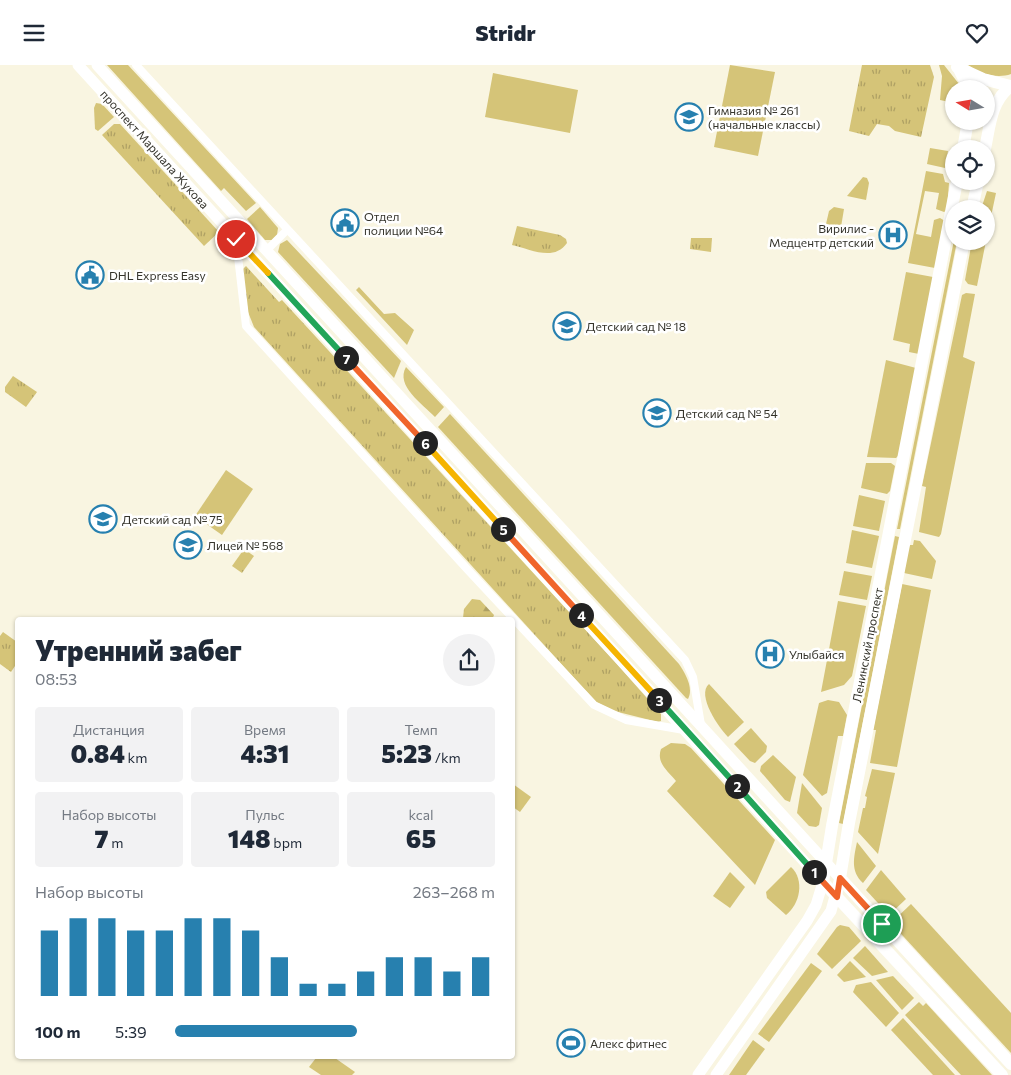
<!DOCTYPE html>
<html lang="ru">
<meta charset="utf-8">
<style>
:root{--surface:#fff;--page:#f2f2f3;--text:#1f2937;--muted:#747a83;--accent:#2780af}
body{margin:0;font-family:Commissioner,sans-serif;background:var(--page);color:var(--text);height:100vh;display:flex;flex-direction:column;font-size:19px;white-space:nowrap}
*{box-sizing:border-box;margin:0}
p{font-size:16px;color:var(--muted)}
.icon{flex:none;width:28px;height:28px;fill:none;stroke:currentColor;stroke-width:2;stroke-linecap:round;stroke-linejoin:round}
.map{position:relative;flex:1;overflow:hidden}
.details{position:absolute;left:15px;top:552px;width:500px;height:442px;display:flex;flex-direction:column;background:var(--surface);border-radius:5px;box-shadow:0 1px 4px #0004}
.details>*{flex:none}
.needle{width:32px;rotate:281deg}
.fabs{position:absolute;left:945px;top:15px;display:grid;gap:10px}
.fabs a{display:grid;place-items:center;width:50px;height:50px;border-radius:50%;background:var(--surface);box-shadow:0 1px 4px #0004;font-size:25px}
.pin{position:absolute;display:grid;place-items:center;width:42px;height:42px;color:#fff;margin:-21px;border:2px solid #fff;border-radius:50%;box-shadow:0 1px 5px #0007}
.km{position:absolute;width:25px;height:25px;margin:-12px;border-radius:50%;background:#222;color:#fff;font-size:14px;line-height:25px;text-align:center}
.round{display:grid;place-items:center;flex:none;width:52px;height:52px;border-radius:26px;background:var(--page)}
.headline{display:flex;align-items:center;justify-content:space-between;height:85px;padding:0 20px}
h1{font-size:28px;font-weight:800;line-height:38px}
.metrics{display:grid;grid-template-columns:repeat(3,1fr);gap:8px;height:85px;padding:5px 20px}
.metrics div{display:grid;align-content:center;border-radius:5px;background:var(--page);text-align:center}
.metrics b{font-size:25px;font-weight:800}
.metrics small{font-size:14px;font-weight:400}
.metrics p{font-size:14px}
.chart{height:140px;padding:10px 20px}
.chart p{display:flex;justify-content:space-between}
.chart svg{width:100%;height:90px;margin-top:5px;stroke:var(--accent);stroke-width:6}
ul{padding:0 20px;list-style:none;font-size:16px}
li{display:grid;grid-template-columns:80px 60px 1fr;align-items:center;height:38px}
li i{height:12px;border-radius:6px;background:var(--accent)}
header{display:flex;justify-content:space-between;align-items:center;height:65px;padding:0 20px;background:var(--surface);font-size:22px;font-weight:800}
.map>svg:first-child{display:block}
</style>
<header><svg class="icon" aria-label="menu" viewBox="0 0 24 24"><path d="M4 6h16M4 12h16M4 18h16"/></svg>Stridr<svg class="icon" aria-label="heart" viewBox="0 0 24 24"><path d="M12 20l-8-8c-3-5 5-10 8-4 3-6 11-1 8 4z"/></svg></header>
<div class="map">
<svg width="1011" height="1010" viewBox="0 0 1011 1010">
<defs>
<pattern id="forest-firs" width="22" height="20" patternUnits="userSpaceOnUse" patternTransform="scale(1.25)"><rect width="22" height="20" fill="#d5c478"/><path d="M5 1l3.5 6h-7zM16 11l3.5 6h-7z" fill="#aea063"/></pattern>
<pattern id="park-tufts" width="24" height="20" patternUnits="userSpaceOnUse" patternTransform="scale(1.25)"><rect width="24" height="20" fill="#d5c478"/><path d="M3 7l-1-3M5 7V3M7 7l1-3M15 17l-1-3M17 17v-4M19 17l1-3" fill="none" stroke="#aea063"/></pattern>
</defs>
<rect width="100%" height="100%" fill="#f9f5e1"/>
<g fill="#d5c478">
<path d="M107,0h21l128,138 -10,8 -22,-23 -3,3z"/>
<path d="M730,0l45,7 -17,84 -44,-9z"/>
<path d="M939,0h5l19,24h-9v14l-14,-3 2,-24z"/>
<path d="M968,0h43v9c-14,5 -31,0 -43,-9z"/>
<path d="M493,8l85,17 -8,43 -85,-16z"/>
<path d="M96,38l6,1 12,13 -16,14 -3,-2 -1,-21z"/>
<path d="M930,83l18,3 -3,17 -18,-4z"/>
<path d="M926,106l17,3 2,8 4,1 -2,27 -3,2 -8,-3 3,-16 -14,-2 -9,43 15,3 3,-17 6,-2 5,3 -10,47 -27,-5z"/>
<path d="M863,112l4,1 2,5 -3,17 -19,-4z"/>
<path d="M987,126l9,2 -10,47v-31h-5z"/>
<path d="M260,142l18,21 -1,7 -5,5h-7l-18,-21z"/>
<path d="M834,142l10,2 -3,18 -15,-3 3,-13z"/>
<path d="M287,175l114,121 -7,17 -116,-126 2,-8z"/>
<path d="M954,175l3,1 -57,288h-3z"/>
<path d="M972,176h14l-9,45 -9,-2 -3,-4z"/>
<path d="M906,207l27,5 -14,77 -10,-2 1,-8 -17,-4z"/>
<path d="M359,222l25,27 11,-1 19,17 -7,15 -51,-55z"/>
<path d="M966,228l9,1 -12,63 12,5 -34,172 -2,3 -20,-5 7,-45 -4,-1 40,-191z"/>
<path d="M886,295l30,8 -17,87 -3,3 -29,-1z"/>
<path d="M406,302l38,40 -9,10c-12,-13 -40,-31 -29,-50z"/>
<path d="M450,349l229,250c6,9 15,24 9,35l-2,-1 -248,-271z"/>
<path d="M866,398h25l4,3 -5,25 -3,3 -26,-6z"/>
<path d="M226,405l27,19 -31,46 -27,-19z"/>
<path d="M859,430l26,6 -6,30 -26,-5z"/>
<path d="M852,465l27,6 -7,32 -26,-5z"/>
<path d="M895,471l4,1 -56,287 -4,-1z"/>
<path d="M914,475l6,1 16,20 -4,18 -28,-6 5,-28h4z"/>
<path d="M844,506l28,5 -5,24 -28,-5z"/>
<path d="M902,519l29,6 -34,177 -27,-4 6,-33h-3z"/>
<path d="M838,536l28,5 -14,70 -8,9 -23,7z"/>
<path d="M709,619l35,38 -16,15c-9,-9 -32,-42 -19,-53z"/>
<path d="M828,635l11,2 8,13 -4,21h-5l-11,57 -5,3 -19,-21 16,-72z"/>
<path d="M751,663l16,18 -1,6 -11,11 -5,-2 -16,-17z"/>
<path d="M671,678l14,1 6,4 84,92 -20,45 -88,-94 9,-10c-8,-10 -20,-18 -15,-32z"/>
<path d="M773,690l23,22 -6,25 -5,-2 -25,-29 1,-5z"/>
<path d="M872,704l23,4 -17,81 -20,-22 5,-24h2l2,-11 -2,-1z"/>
<path d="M802,718l20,25 -3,17 -3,2 -7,-1 -12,-13z"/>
<path d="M513,719l18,13 -11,15 -7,-5z"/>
<path d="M857,777l19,24 -13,17c-13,-12 -9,-26 -6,-41z"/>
<path d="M791,802c14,13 9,37 -5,48l-19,-17 -1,-6z"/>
<path d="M881,805l25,29 -17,16 -23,-25z"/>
<path d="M730,807l15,15 -15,21 -17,-12z"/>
<path d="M911,839l100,109v40l-120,-130z"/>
<path d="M840,860l9,2 12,14 -29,28 -15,-15 20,-27z"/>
<path d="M865,881l23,26 -16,4 -19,-18z"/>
<path d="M850,896l16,16 -22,5 -7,-7z"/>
<path d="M811,898l11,8 -53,71 -11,-8z"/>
<path d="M893,911l21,22 -12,12 -26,-30z"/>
<path d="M871,917l28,31 -13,14 -33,-35 3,-7z"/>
<path d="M919,937l4,4 3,-3 66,72h-31l-56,-60z"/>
<path d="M903,953l52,57h-22l-42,-45z"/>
<path d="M753,975l12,9 -19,26h-17z"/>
<path d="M316,993h19l20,14 -3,3h-31l-12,-8z"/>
</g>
<path fill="url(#forest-firs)" d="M472,534l8,1 14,15 -2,5h-27l-2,-2 1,-9z"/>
<g fill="url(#park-tufts)">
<path d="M862,0h68l4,12 -13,60 -26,-6 -6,-5 -12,-2 -8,12 -20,-5z"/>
<path d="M114,59h6l99,108 -15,14 -102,-111z"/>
<path d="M517,161l43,9 6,4 1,4c-13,19 -37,6 -55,2z"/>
<path d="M691,173h21l-1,14 -21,-3z"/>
<path d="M246,201l33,36 3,-2 334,363 45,51v7l-3,1 -44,-11 -18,-9 -342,-375 -6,-15 -6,-42z"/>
<path d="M13,311l24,16 -11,15 -21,-15v-5z"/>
<path d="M244,484l10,7 -12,17 -10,-7z"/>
<path d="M3,567l14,10v21l-6,9 -11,-8v-28z"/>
</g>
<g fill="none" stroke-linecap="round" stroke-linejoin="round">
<g stroke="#fff" stroke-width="8">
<path d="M136,0l549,595 8,17 8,48"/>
<path d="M236,174l10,87 221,243 127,136 32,15 58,10"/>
<path d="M266,186l21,-21"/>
</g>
<g stroke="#fff" stroke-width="11">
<path d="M78,0l745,817 -7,23 -9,16 -109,154"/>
<path d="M97,0l743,813 -9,33 -115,164"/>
</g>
<g stroke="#fff" stroke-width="12">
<path d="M957,2l26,12 27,7"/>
<path d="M959,4l10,20"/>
<path d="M963,84l5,-28"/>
<path d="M985,84c5,-24 6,-48 26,-63"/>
<path d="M957,116l-125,645 -9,56 179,193"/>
<path d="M972,144l6,-28"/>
<path d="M964,176l-115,582 -9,55 171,186"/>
</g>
</g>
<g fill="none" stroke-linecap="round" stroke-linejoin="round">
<g stroke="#fff" stroke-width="10">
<path id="split-1" d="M814,807l23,25 3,-19 42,46"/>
</g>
<g stroke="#fff" stroke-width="10">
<path id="split-2" d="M737,721l77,86"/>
</g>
<g stroke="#fff" stroke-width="10">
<path id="split-3" d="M659,635l78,86"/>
</g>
<g stroke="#fff" stroke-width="10">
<path id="split-4" d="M581,550l78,85"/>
</g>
<g stroke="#fff" stroke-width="10">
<path id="split-5" d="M503,464l78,86"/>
</g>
<g stroke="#fff" stroke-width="10">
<path id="split-6" d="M425,378l78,86"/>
</g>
<g stroke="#fff" stroke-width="10">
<path id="split-7" d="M346,293l79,85"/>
</g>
<g stroke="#fff" stroke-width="10">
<path id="split-8" d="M268,208l78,85"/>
</g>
<g stroke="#fff" stroke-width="10">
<path id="split-9" d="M236,174l32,34"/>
</g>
<use href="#split-1" stroke="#f0652b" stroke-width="6"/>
<use href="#split-2" stroke="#22a559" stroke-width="6"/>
<use href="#split-3" stroke="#22a559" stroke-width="6"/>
<use href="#split-4" stroke="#f5b400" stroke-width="6"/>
<use href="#split-5" stroke="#f0652b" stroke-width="6"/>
<use href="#split-6" stroke="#f5b400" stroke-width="6"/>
<use href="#split-7" stroke="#f0652b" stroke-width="6"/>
<use href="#split-8" stroke="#22a559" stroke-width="6"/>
<use href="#split-9" stroke="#f5b400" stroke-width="6"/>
</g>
<defs>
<g id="school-ring" transform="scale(1.4375)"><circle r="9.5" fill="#fff" stroke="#2780af" stroke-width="1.5"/><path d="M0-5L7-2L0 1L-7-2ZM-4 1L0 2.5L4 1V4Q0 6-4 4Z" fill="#2780af"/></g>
<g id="civic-ring" transform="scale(1.4375)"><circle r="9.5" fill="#fff" stroke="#2780af" stroke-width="1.5"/><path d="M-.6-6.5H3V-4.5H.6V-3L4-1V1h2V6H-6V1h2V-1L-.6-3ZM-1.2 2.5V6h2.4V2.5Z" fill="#2780af"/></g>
<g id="hospital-ring" transform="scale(1.4375)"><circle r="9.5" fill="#fff" stroke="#2780af" stroke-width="1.5"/><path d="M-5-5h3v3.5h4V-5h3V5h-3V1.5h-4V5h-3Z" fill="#2780af"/></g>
<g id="stadium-ring" transform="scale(1.4375)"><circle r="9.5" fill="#fff" stroke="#2780af" stroke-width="1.5"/><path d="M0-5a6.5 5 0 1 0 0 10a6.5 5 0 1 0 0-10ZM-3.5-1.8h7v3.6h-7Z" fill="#2780af"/></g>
</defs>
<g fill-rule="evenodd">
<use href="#school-ring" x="689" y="52"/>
<use href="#civic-ring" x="345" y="158"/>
<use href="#hospital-ring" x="893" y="170"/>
<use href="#civic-ring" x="90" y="210"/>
<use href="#school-ring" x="567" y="261"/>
<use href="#school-ring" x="657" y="348"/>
<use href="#school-ring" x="103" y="454"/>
<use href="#school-ring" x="188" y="480"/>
<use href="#hospital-ring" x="770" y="589"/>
<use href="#stadium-ring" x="571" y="978"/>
</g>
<g text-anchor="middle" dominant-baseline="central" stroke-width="5" stroke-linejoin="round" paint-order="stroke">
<g font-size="12" fill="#35342c" stroke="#fff" text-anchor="start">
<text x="708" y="45">Гимназия № 261<tspan x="708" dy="14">(начальные классы)</tspan></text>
<text x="364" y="151">Отдел<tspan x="364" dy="14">полиции №64</tspan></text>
<text x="874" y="163" text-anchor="end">Вирилис -<tspan x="874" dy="14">Медцентр детский</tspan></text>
<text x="109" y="210">DHL Express Easy</text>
<text x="586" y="261">Детский сад № 18</text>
<text x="676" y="348">Детский сад № 54</text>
<text x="122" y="454">Детский сад № 75</text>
<text x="207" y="480">Лицей № 568</text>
<text x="789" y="589">Улыбайся</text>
<text x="590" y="978">Алекс фитнес</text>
</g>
<g font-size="12" fill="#35342c" stroke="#fff">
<text transform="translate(155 84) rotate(48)">проспект Маршала Жукова</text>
<text transform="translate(867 580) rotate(-79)">Ленинский проспект</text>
</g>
</g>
</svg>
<div class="fabs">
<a><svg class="needle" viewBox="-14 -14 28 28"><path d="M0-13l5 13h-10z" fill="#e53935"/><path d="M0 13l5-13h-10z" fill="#747a83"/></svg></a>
<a><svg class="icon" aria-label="locate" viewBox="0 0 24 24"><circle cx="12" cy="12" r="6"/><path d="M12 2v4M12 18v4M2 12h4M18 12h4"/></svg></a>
<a><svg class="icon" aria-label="layers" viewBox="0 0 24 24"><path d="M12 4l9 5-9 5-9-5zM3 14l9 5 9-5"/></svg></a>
</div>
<div class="pin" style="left:882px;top:859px;background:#1e9e55"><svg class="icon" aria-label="arrive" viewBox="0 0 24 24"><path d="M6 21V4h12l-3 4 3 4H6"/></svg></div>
<div class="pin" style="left:236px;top:174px;background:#d93025"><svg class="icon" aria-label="check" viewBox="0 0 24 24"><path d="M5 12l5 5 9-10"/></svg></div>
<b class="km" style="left:814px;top:807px">1</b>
<b class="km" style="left:737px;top:721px">2</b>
<b class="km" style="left:659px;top:635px">3</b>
<b class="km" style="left:581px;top:550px">4</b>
<b class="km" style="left:503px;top:464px">5</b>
<b class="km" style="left:425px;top:378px">6</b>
<b class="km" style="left:346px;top:293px">7</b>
<section class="details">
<div class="headline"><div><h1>Утренний забег</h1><p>08:53</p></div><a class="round"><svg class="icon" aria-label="share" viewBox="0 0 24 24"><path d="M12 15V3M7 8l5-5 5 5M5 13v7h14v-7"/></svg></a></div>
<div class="metrics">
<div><p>Дистанция</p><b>0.84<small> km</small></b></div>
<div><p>Время</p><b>4:31</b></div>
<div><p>Темп</p><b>5:23<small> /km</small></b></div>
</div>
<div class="metrics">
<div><p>Набор высоты</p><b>7<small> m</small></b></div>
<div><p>Пульс</p><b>148<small> bpm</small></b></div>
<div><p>kcal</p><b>65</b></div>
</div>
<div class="chart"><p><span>Набор высоты</span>263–268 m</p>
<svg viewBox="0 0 160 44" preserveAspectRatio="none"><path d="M5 44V12M15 44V6M25 44V6M35 44V12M45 44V12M55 44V6M65 44V6M75 44V12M85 44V25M95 44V38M105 44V38M115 44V32M125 44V25M135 44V25M145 44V32M155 44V25"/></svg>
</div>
<ul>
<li><b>100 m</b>5:39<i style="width:57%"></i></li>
</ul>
</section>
</div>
